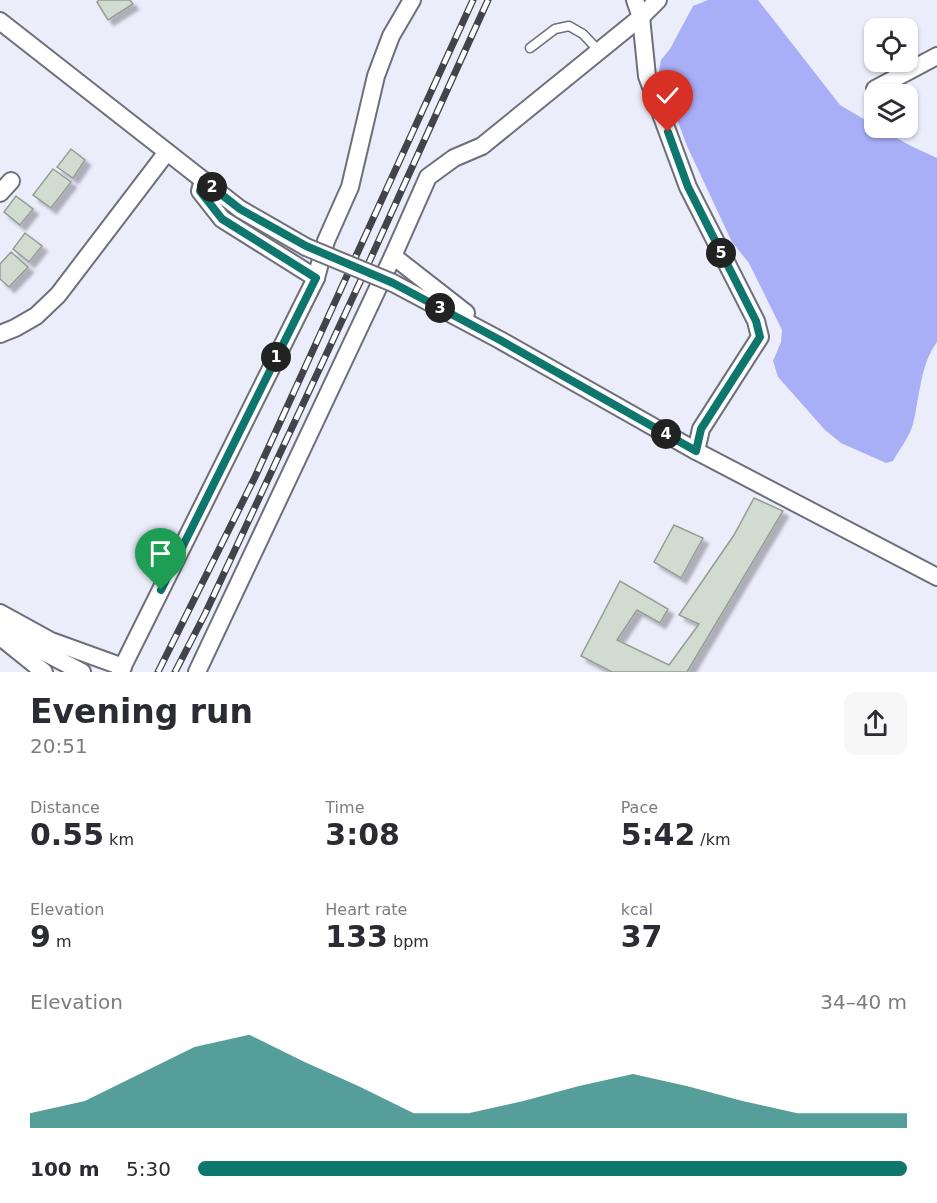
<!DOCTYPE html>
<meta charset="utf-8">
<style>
:root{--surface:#fff;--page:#f7f7f7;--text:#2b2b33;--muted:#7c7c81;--accent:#0f766e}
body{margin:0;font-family:"DejaVu Sans",sans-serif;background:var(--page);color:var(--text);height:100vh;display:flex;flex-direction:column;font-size:22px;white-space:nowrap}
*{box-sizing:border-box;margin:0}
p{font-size:20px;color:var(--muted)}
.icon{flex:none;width:33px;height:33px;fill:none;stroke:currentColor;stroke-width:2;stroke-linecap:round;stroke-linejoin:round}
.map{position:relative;height:672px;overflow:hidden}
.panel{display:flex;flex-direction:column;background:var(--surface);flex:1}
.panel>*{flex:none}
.tools{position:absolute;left:864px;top:18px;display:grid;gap:12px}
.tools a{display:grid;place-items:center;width:54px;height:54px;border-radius:12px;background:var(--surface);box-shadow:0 2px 4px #0004;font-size:30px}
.pin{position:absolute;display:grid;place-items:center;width:51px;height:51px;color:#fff;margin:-62px -26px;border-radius:50% 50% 50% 0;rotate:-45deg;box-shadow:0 0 6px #0007}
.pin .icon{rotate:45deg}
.km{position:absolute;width:30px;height:30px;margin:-15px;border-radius:50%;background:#222;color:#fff;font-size:16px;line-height:30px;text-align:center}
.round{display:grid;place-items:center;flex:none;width:63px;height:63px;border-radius:12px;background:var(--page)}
.headline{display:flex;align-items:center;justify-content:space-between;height:102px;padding:0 30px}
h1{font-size:33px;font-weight:700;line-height:45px}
.metrics{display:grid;grid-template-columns:repeat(3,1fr);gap:9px;height:102px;padding:6px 30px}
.metrics div{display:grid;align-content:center}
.metrics b{font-size:30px;font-weight:700}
.metrics small{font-size:16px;font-weight:400}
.metrics p{font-size:16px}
.chart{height:168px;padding:12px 30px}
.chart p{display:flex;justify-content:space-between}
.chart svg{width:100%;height:108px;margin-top:6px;fill:var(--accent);opacity:.7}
ul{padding:0 30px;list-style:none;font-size:20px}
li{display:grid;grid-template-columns:96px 72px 1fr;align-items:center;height:45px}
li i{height:15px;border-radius:8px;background:var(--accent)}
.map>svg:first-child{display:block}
</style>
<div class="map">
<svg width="937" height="672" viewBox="0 0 937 672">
<defs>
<filter id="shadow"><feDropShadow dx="5.5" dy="5.5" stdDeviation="1.5" flood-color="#0004"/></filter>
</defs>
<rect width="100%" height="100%" fill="#ecedfb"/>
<path fill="#a9aff7" d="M708,0h50l82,105 34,20v3h5l32,18 26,12v184c-17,23 -17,54 -24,82 -3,12 -14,26 -20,37l-7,2 -45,-20 -16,-13 -47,-53 -5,-16 8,-19 1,-12 -33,-67 -17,-21 -45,-96 -28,-75 2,-11 9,-11 23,-43z"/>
<g fill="#d2dbd0" stroke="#959e93" stroke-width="1.5" filter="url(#shadow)">
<path d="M99,0h31l3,4 -25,16 -11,-18z"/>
<path d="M71,149l14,11 -12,18 -16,-11z"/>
<path d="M53,169l18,13 -20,26 -18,-13z"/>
<path d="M16,196l17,13 -13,16 -16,-13z"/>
<path d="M25,233l17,13 -13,16 -16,-13z"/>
<path d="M11,252l17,15 -19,20 -9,-8v-15z"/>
<path d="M754,498l29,13 -96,161h-75l-31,-16 39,-75 48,28 -8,14 -23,-13 -20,30 52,25 30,-41 -20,-9 55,-80z"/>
<path d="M674,525l29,13 -22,40 -27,-16z"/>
</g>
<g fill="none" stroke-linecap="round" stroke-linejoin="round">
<g stroke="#6e6f7a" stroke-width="11">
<path id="lane" d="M530,48l25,-19 14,-3 14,8 16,17"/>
</g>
<g stroke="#6e6f7a" stroke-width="20">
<g id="street">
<path d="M635,0l6,17 6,59 41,111 68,134 4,16 -59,92 -5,22"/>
<path d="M0,21l240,188 66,38"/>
<path d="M875,89l62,-33"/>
<path d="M203,180l-3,11 22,28 94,59"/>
<path d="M0,193l11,-12"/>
<path d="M393,283l107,57 196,111 241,126"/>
<path d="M466,313l-73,-57 35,-79 26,-19 28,-12 159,-129 17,-17"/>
<path d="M0,334l15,-6 21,-12 22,-21 109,-143"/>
<path d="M0,613l51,28 72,26"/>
<path d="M0,627l13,9 69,36"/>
<path d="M3,639l41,33"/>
<path d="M120,672l196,-394 10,-37 24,-54 26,-111 15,-40 21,-36"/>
<path d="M197,672l196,-416"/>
</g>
</g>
<use href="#lane" stroke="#fff" stroke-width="8"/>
<use href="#street" stroke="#fff" stroke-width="16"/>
<g stroke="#434349" stroke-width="7">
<g id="rail">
<path d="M158,672l97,-195 218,-477"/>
<path d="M175,672l30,-58 155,-332 128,-282"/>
</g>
</g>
<use href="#rail" stroke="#fff" stroke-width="4.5" stroke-dasharray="14" stroke-linecap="butt"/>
<g stroke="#6e6f7a" stroke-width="20" stroke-linecap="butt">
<path id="street-bridge" d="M306,247l87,36"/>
</g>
<use href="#street-bridge" stroke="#fff" stroke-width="16"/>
</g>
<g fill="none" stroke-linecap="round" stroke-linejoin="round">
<g stroke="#fff" stroke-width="12">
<path id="route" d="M161,590l155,-312 -94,-59 -22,-28 3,-11 37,29 66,37 87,37 107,57 196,111 5,-22 59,-92 -4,-16 -68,-134 -20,-55"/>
</g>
<use href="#route" stroke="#0f766e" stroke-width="8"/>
</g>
</svg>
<div class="tools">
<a><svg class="icon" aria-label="locate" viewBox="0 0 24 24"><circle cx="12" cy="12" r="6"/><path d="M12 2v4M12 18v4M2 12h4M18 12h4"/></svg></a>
<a><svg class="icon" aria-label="layers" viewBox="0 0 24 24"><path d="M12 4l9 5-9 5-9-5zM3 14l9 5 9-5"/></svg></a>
</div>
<div class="pin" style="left:161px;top:590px;background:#1e9e55"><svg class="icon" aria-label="arrive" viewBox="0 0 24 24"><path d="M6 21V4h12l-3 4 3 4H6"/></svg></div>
<div class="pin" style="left:668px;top:132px;background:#d93025"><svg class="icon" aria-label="check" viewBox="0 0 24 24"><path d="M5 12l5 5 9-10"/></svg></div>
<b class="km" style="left:276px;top:357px">1</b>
<b class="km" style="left:212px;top:187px">2</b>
<b class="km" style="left:440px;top:308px">3</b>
<b class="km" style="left:666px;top:434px">4</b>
<b class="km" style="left:721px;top:253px">5</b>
</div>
<section class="panel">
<div class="headline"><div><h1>Evening run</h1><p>20:51</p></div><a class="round"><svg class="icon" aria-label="share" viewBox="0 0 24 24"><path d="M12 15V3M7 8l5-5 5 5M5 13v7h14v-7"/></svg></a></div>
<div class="metrics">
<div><p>Distance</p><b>0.55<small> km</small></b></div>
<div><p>Time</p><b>3:08</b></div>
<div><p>Pace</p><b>5:42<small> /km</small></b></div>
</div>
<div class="metrics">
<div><p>Elevation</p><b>9<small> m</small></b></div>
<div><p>Heart rate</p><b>133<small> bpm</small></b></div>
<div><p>kcal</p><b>37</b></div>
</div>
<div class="chart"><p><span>Elevation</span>34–40 m</p>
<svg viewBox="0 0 160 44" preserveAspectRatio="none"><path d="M0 44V38L10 33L20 22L30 11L40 6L50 17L60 27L70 38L80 38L90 33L100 27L110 22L120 27L130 33L140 38L150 38L160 38V44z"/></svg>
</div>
<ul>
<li><b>100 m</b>5:30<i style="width:100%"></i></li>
</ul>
</section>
